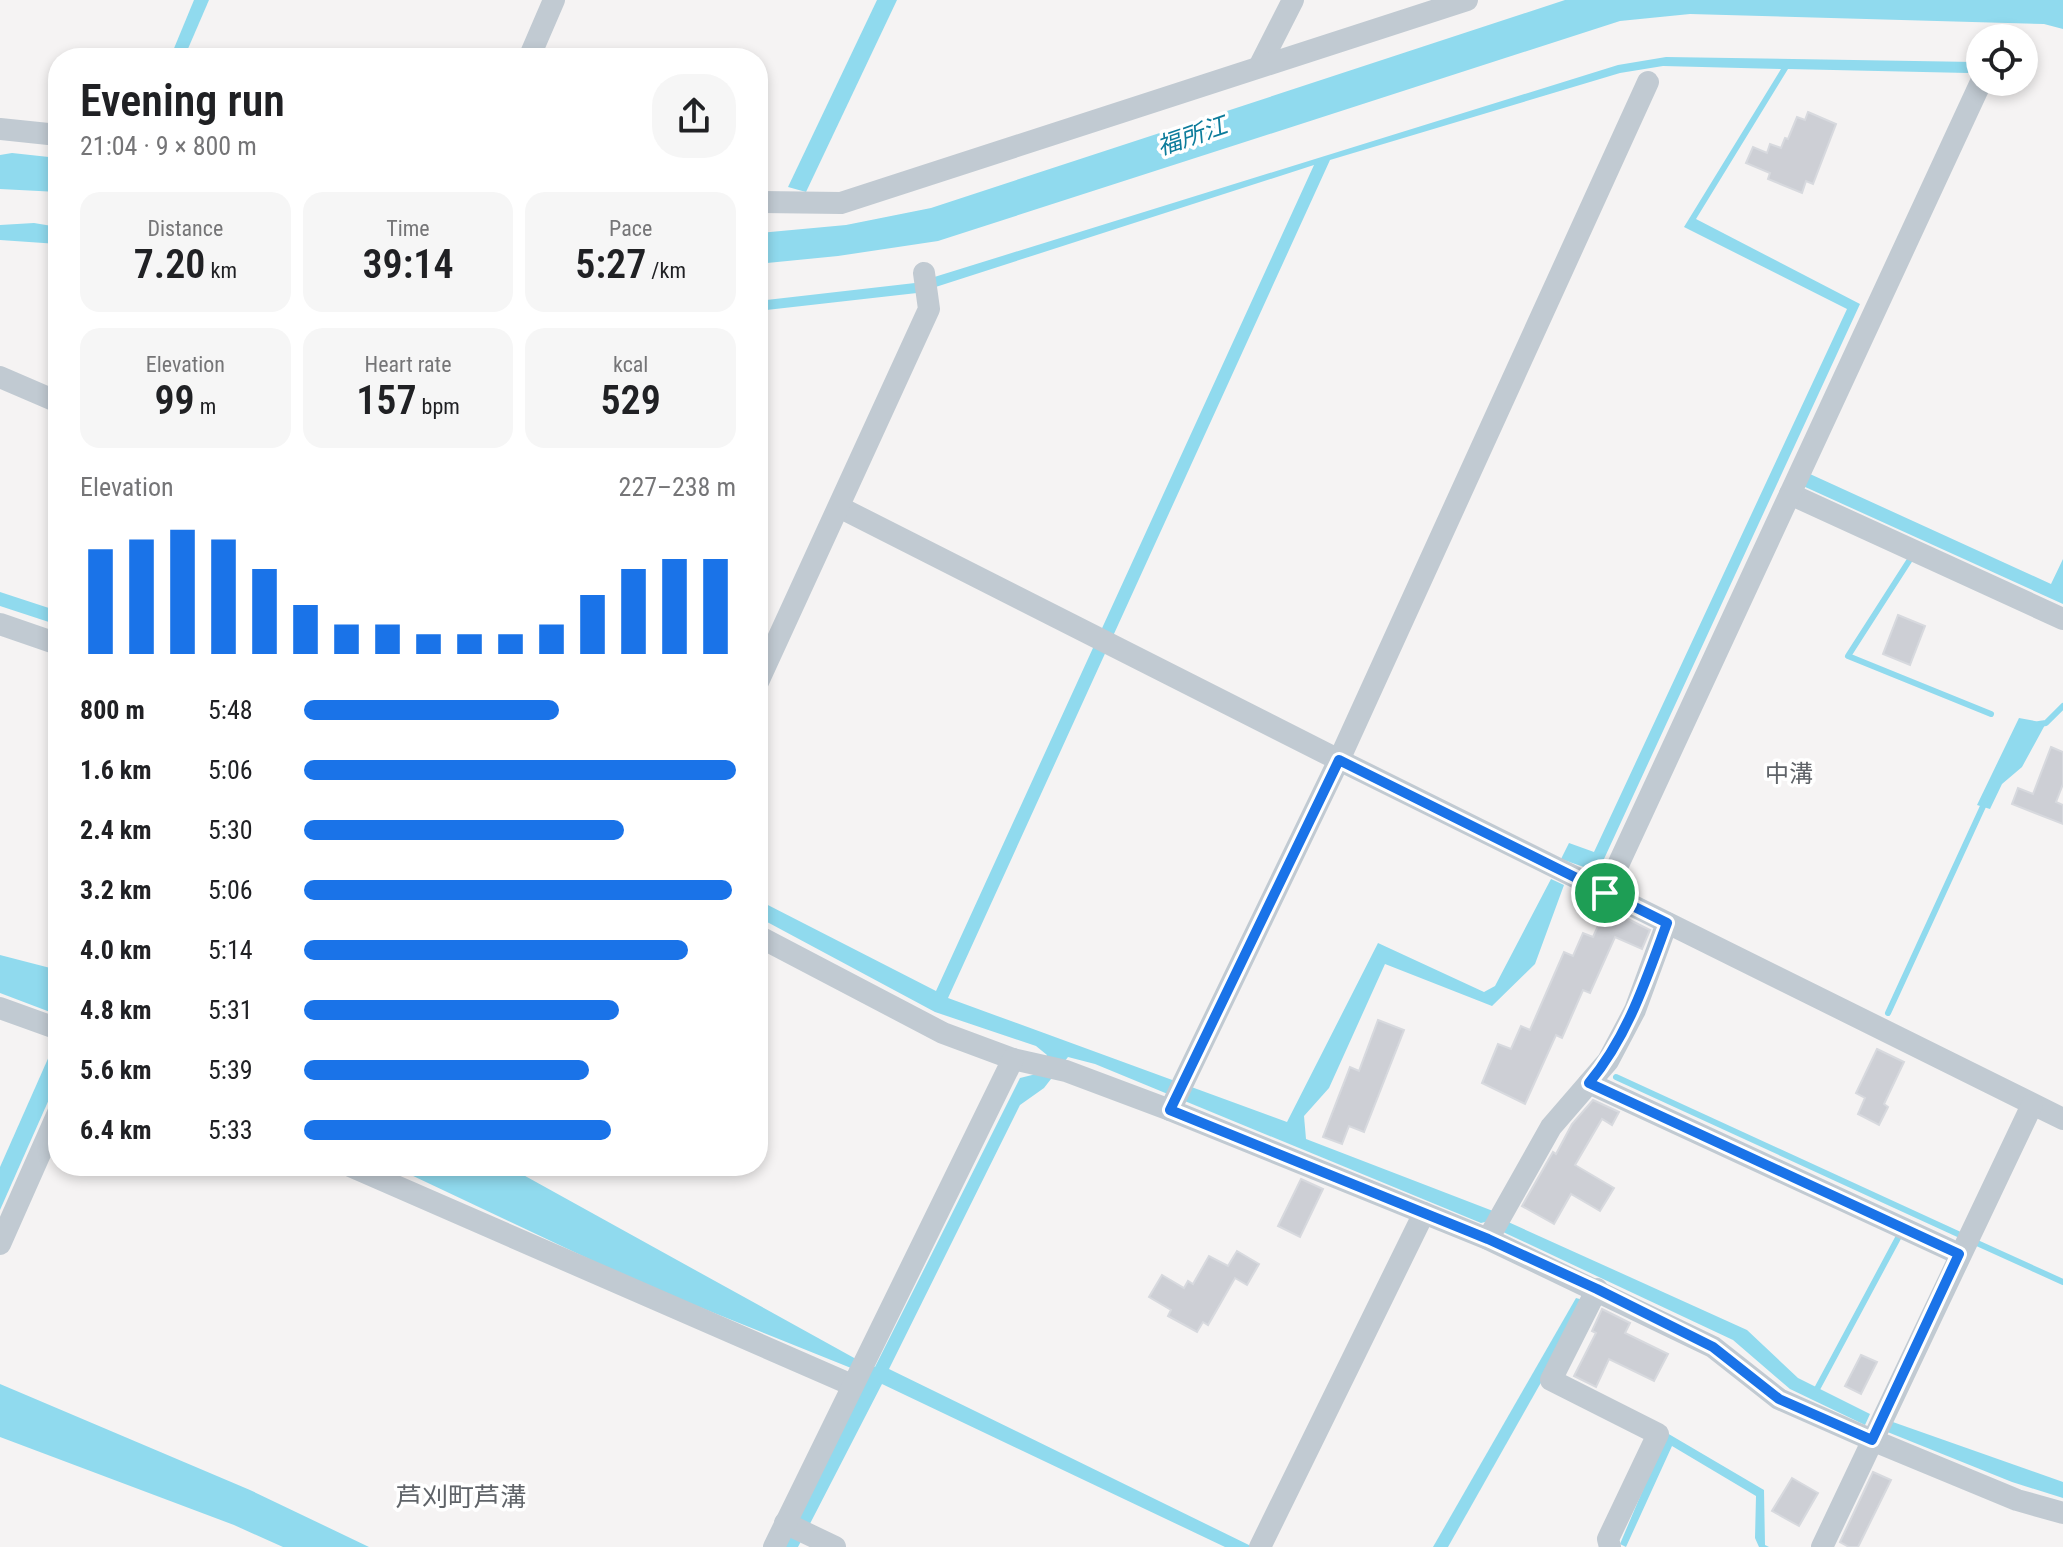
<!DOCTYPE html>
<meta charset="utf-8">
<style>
:root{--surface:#fff;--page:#f6f6f6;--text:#202124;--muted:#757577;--accent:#1a73e8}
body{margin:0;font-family:"Roboto Condensed","Noto Sans JP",sans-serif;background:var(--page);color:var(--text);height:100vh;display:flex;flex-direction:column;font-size:30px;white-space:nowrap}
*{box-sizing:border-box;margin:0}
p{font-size:26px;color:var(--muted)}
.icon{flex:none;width:44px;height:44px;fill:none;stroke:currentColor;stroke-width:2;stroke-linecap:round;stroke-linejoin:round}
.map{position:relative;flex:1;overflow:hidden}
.side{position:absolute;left:48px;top:48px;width:720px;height:1128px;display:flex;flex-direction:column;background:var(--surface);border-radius:32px;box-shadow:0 4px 12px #0003}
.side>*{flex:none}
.fabs{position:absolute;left:1966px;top:24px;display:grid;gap:16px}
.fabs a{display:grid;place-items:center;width:72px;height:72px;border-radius:50%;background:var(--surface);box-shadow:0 4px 12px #0003;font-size:40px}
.pin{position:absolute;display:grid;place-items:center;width:68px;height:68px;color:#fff;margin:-34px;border:4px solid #fff;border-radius:50%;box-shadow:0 2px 8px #0007}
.round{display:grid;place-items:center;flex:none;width:84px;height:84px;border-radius:32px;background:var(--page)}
.headline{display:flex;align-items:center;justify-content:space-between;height:136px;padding:0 32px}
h1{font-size:44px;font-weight:600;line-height:60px}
.metrics{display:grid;grid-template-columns:repeat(3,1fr);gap:12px;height:136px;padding:8px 32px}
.metrics div{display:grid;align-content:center;border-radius:20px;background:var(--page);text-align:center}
.metrics b{font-size:40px;font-weight:600}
.metrics small{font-size:22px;font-weight:400}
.metrics p{font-size:22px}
.chart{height:224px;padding:16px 32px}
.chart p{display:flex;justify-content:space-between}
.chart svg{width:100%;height:144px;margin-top:8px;stroke:var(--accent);stroke-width:6}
ul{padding:0 32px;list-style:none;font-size:26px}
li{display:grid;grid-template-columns:128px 96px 1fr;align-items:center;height:60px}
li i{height:20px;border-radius:10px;background:var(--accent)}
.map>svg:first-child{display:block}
</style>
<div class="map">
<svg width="2063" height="1547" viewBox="0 0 2063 1547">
<rect width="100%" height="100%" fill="#f5f3f3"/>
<g fill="#90daee">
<path d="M194,0h15l-25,58h-14z"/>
<path d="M877,0h20l-91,192 -18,-5z"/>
<path d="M1565,0h498v29l-19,-5 -354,-10 -70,7 -682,220 -100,15 -80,8v-31l88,-8 85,-17z"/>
<path d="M1666,57l309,5 -7,11 -180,-4 -92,150 164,85 -262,568 -37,-13 8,-16 25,9 253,-543 -163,-82 97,-158 -118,-3 -43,7 -290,87 -382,838 339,124 91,-179 106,49 11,-6 56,-107 13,6 -29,79 -43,42 -107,-42 -56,124 -25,28 2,23 187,72 -4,10 -8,2 -386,-159 -27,-7 -24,31 -24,17 -131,264 364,178h-28l-343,-163 -84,163h-14l67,-179 -209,-84 -250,-118h115l349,193 19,8 145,-289 16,-4 11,-19 -11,-9 -101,-34 -177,-95v-17l178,91 378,-826 -397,128 -159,18v-10l157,-18 703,-218z"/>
<path d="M12,153l46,5v34l-58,-3v-34z"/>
<path d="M34,223l24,4v17l-58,-4v-15z"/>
<path d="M1810,474l241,110 12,-25v45l-260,-118z"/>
<path d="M0,592l58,19v14l-58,-19z"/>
<path d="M2019,718l27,5 -24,44 -20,17 -12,25 -13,-4z"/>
<path d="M0,955l58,15v45l-58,-22z"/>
<path d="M58,1036v43l-58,131v-43z"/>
<path d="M1506,1221l241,109 51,48 72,36 -5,11 -75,-36 -57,-49 -230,-108z"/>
<path d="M1576,1298l7,2 -40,79 -95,168h-15z"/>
<path d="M0,1384l250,106 119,57h-86l-49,-22 -234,-88z"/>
<path d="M1890,1421l173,61v16l-51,-16 -127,-51z"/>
<path d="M1667,1433l97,57 1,55 4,2h-10l-4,-9 1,-42 -84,-50 -46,101 -6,-3z"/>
</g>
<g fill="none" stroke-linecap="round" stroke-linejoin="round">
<g stroke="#90daee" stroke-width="6">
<path d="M1909,561l-61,95 143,58"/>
<path d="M2039,724l7,-1 17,-17"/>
<path d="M1888,1013l97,-211"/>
<path d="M1616,1077l342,157"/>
<path d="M1977,1243l86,39"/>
<path d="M1817,1389l81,-151"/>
</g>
</g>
<g fill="#cdcfd5" stroke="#d7d9de" stroke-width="2">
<path d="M1808,112l28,12 -23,60 -7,-3 -4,12 -34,-14 2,-6 -24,-10 7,-16 14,6 3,-9 11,4 4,-10 3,1 9,-22 8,3z"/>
<path d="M1898,615l27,11 -15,39 -27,-11z"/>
<path d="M2051,747l12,5v32l-7,18 7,3v19l-51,-20 6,-16 15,6z"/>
<path d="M1606,908l44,22 -8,19 -27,-12 -25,56 -7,-3 -21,48 -6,-3 -31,69 -43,-21 16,-39 13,5 10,-23 9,4 34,-78 9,4 10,-23 10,4z"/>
<path d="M1378,1020l26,10 -40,102 -15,-6 -7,18 -19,-7 27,-70 9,4z"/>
<path d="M1877,1049l27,13 -20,42 4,3 -9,18 -21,-11 7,-16 -9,-5z"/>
<path d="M1593,1100l26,12 -7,13 -10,-6 -27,46 39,23 -14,23 -29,-17 -17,30 -32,-18 31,-54 3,2 16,-30z"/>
<path d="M1301,1179l22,10 -23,48 -22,-11z"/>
<path d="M1237,1251l22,13 -12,21 -12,-7 -27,47 -5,-3 -6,10 -29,-16 3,-6 -22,-13 13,-22 22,13 4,-7 5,3 16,-28 19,10z"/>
<path d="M1602,1309l28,14 -5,10 43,21 -14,27 -45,-22 -13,28 -22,-11 22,-43 -4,-2z"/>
<path d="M1861,1355l16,7 -16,32 -16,-8z"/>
<path d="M1873,1472l18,8 -33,67h-9l-9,-5z"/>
<path d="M1792,1478l26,15 -19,33 -27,-15z"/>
</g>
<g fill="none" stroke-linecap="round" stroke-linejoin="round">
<g stroke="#c1cad2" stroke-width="22">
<path d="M529,58l25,-58"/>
<path d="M1260,65l33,-65"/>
<path d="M0,129l58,6"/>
<path d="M758,202l83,1 626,-203"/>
<path d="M0,377l58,25"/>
<path d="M1790,494l273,125"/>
<path d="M839,507l500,253 724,359"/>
<path d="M0,624l58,20"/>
<path d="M758,682l171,-373 -5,-36"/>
<path d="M1605,893l376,-811"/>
<path d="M758,936l185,97 70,26 53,12 104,39 318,129 225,108 66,52 93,41 145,60 46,13"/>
<path d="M0,1008l58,21"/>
<path d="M1589,1083l370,171"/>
<path d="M1170,1110l169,-350 309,-678"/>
<path d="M350,1166l502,219"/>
<path d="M1488,1239l63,-112 57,-66 27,-51 32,-87"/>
<path d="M0,1244l58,-131"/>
<path d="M1597,1289l-46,91 107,54 -50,105 2,8"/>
<path d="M785,1523l50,24"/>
<path d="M774,1547l239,-488"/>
<path d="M1260,1547l164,-334"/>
<path d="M1822,1547l210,-442"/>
</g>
</g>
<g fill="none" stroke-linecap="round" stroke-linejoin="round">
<g stroke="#fff" stroke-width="16">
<path id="route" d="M1339,760l328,163c-21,57 -39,113 -78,160l370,171 -87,186 -93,-41 -66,-52 -116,-58 -109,-50 -318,-129z"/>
</g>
<use href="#route" stroke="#1a73e8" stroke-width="10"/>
</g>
<g text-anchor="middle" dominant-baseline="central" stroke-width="7" stroke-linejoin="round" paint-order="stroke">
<g font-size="24" font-style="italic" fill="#0c7c9b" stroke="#fff">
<text transform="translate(1192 136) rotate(-19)">福所江</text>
</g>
<g font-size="24" fill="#5f6368" stroke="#fff">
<text x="1789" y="774">中溝</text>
</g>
<g font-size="26" fill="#5f6368" stroke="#fff">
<text x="461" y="1497">芦刈町芦溝</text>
</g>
</g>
</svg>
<div class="fabs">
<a><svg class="icon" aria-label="locate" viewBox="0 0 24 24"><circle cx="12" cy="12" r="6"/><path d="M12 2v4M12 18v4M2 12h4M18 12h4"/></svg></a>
</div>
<div class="pin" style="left:1605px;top:893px;background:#1e9e55"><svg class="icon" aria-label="arrive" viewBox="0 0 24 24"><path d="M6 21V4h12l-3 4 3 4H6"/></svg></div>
<section class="side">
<div class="headline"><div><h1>Evening run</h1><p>21:04 · 9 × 800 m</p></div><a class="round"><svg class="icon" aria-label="share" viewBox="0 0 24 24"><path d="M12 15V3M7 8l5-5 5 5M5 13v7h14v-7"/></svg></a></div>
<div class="metrics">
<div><p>Distance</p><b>7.20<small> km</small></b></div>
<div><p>Time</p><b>39:14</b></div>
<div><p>Pace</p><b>5:27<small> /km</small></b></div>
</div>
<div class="metrics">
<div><p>Elevation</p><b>99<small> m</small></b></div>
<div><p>Heart rate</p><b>157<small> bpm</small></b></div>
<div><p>kcal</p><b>529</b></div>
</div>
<div class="chart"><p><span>Elevation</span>227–238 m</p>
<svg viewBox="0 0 160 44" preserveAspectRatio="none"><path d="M5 44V12M15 44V9M25 44V6M35 44V9M45 44V18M55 44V29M65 44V35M75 44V35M85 44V38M95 44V38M105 44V38M115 44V35M125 44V26M135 44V18M145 44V15M155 44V15"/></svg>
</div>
<ul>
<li><b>800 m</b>5:48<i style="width:59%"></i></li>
<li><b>1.6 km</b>5:06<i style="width:100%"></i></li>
<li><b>2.4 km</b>5:30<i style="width:74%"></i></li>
<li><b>3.2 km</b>5:06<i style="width:99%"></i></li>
<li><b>4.0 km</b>5:14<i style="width:89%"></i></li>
<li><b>4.8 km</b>5:31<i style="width:73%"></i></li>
<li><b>5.6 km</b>5:39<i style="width:66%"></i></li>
<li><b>6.4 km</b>5:33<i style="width:71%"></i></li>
</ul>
</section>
</div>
